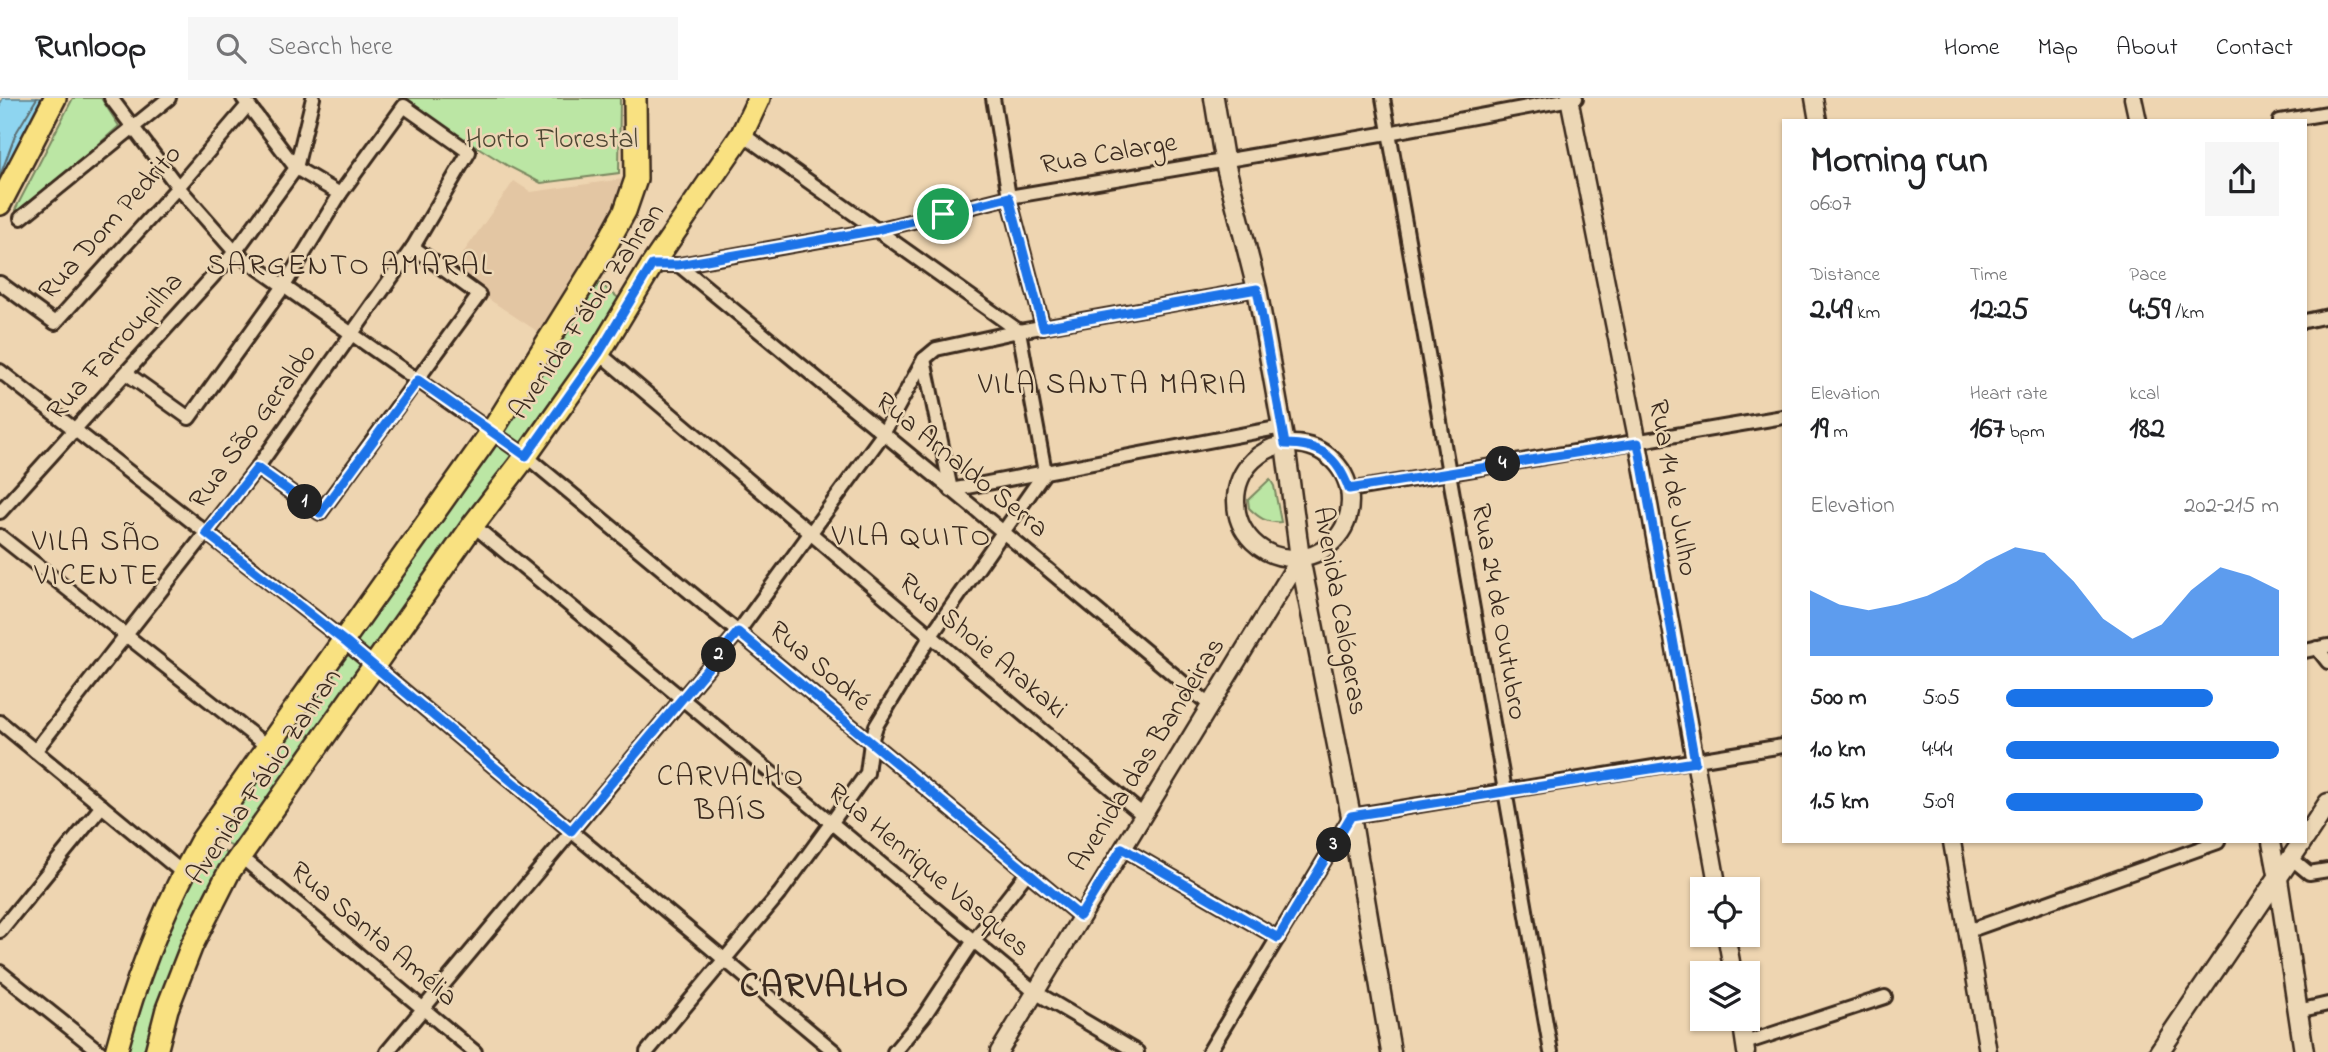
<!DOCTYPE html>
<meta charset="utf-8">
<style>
:root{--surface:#fff;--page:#f6f6f6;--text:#202124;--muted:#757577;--line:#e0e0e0;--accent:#1a73e8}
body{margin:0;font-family:"Indie Flower",sans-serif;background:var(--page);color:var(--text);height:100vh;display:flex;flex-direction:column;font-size:26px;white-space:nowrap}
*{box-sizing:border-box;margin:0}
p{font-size:23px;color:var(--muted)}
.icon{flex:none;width:38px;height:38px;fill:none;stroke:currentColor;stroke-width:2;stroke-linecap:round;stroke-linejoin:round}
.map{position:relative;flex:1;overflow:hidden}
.details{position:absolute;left:1782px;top:21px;width:525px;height:724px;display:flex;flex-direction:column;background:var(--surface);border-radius:0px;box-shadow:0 2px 5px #0004}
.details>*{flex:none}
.controls{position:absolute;left:1690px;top:779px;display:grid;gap:14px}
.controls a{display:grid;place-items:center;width:70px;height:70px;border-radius:0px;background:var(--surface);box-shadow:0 2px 5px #0004;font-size:35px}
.pin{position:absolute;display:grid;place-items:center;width:60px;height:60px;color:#fff;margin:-30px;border:4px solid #fff;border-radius:50%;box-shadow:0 2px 7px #0007}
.km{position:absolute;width:35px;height:35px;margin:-18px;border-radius:50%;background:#222;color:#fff;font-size:19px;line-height:35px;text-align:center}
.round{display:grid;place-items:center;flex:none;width:74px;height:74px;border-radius:0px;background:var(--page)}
.overview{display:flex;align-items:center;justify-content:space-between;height:119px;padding:0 28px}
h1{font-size:38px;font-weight:700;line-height:52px}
.stats{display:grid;grid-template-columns:repeat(3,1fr);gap:10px;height:119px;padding:7px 28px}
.stats div{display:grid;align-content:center}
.stats b{font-size:30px;font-weight:700}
.stats small{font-size:19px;font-weight:400}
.stats p{font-size:19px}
.chart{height:196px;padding:14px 28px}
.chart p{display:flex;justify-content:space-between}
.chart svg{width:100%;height:126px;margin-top:7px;fill:var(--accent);opacity:.7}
ul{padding:0 28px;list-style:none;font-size:23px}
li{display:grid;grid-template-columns:112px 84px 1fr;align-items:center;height:52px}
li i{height:18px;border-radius:9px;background:var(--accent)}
header{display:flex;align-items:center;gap:42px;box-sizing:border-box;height:98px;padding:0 35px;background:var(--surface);border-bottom:2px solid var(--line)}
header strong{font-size:33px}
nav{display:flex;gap:38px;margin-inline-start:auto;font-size:24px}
.search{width:490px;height:63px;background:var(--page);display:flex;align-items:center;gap:18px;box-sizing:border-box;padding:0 24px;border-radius:0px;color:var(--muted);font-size:26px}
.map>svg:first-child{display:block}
</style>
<header>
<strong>Runloop</strong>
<div class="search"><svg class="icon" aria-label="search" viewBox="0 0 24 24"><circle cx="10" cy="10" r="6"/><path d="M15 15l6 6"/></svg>Search here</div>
<nav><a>Home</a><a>Map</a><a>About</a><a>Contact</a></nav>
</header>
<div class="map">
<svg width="2328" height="954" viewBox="0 0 2328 954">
<rect width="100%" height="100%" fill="#eed5b1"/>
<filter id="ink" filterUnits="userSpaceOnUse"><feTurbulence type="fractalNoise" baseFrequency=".0143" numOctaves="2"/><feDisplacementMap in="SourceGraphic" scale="14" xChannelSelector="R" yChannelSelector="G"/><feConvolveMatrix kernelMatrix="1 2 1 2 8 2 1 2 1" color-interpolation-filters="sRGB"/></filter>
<g filter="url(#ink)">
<path fill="#e3c6a3" d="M623,81l-13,44 -67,112 -94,-62 65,-92 17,11z"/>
<g fill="#bbe6a4" stroke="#7b8861" stroke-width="2">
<path d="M73,0h28l18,28 -98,88 -6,-4z"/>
<path d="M399,0h221l-1,75 -78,10 -33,-17z"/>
<path d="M599,185l26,20 -389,546 -25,-15z"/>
<path d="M1270,381l4,7 7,36c-14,2 -23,-5 -32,-14l-1,-8z"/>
<path d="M206,744l28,15 -82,195h-33l12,-46z"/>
</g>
<path fill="#8ed5f0" stroke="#6d919c" stroke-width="2" d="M3,0h43l-23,37 -23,58v-89z"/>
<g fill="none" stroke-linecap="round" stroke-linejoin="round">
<path stroke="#5c6e72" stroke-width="2" d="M0,78l16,-43 21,-35"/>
<g stroke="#3b2a1e" stroke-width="18">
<g id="minor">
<path d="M111,0l67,89 57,65 291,204 554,460"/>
<path d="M243,0l53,70 44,26"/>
<path d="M993,0l16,99 34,130"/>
<path d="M1383,0l168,954"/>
<path d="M2280,23l48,-8"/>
<path d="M742,36l277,197"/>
<path d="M21,120l148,-120"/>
<path d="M652,167h27l198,-35 132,-33 379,-64 188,-35"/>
<path d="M679,167l323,266 209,175"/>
<path d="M0,185l55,40 123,-136 70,-82"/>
<path d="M2305,223l23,-5"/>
<path d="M599,255c182,154 361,309 544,462"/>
<path d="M924,261l27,131 331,-63"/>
<path d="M0,273l343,269 492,412"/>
<path d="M257,370l63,45 159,-218 -66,-48"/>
<path d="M1349,392l434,-73"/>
<path d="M0,414l235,-260 61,-84 17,-70"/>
<path d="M473,427l562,467 102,60"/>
<path d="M0,438l268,211"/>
<path d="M2317,550l11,14"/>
<path d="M2305,553l23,-5"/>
<path d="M0,624l183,151"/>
<path d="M35,653l222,-283 156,-221 56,-95 -65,-46 -64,88 -56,92 -95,132 -63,-45"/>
<path d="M1122,750l156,90"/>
<path d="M239,757l236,197"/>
<path d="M2291,760l18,15 19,-3"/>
<path d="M0,833l102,-125"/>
<path d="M1968,833l250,-89"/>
<path d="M0,874l100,80"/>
<path d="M2298,913l30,-7"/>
<path d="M1745,945l140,-46"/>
<path d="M387,954l351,-420 145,-198 41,-75 12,-10 83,-18 238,-42"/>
<path d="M647,954l133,-159 52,-71 35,-49 4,-31 5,-16 54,-89 115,-165 -26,-141"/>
<path d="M894,954l30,-36 49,-74 54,-69"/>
<path d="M1209,954l142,-236 432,-70"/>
</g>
</g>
<g stroke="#3b2a1e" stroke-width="21">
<g id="tertiary">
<path d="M1569,0l69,345 80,446"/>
<path d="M1814,0l4,23"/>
<path d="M2133,0l5,23"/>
<circle cx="1293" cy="403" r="57"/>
<path d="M1952,744l36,210"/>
<path d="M2271,744l7,37"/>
<path d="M1726,836l7,39"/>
<path d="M1741,920l5,34"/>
<path d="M999,954l301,-494"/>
</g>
</g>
<g stroke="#3b2a1e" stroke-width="23">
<g id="secondary">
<path d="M1214,0l10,61 33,130 28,155 15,114 51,258 40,236"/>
<path d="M2305,740l23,-35"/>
<path d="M2278,781l26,173"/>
<path d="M2159,954l143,-210"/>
</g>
</g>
<g stroke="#3b2a1e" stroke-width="26">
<g id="primary">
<path d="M0,106l55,-106"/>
<path d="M116,954c20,-75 47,-143 85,-211l291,-410 105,-169 28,-51 11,-32 -1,-81"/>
<path d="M156,954l11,-43 25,-64 37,-73 244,-347 53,-69 73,-103 53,-88 90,-131 17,-36"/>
</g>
</g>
<use href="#minor" stroke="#ecd7b5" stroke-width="12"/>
<use href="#tertiary" stroke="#ecd7b5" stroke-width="16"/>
<use href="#secondary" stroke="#ecd7b5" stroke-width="18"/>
<use href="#primary" stroke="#f9e181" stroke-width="21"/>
</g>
</g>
<g fill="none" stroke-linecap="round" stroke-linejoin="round" filter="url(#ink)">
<g stroke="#fff" stroke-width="14">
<path id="route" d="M1009,99l34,130 214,-38 28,155c35,0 52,12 64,45l289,-46 57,319 -344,54 -73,122 -156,-90 -42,68 -342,-284 -167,199 -228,-191 -137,-107 51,-65 63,45 98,-133 108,76 73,-103 53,-88h26l199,-35z"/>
</g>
<use href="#route" stroke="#1a73e8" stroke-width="9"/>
</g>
<g text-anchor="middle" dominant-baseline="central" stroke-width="5" stroke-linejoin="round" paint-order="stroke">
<g font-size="28" fill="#4e4632" stroke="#ecd7b5">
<text x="552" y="42">Horto Florestal</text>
</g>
<g font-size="28" fill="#3b2a1e" stroke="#ecd7b5">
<text transform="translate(1109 57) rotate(-10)">Rua Calarge</text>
<text transform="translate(111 125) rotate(-48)">Rua Dom Pedrito</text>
<text transform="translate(588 214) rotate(-56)">Avenida Fábio Zahran</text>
<text transform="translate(116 249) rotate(-48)">Rua Farroupilha</text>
<text transform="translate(254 329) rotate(-54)">Rua São Geraldo</text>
<text transform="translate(961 368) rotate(39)">Rua Arnaldo Serra</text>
<text transform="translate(1672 390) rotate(80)">Rua 14 de Julho</text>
<text transform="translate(1339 513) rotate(80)">Avenida Calógeras</text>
<text transform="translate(1498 514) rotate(80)">Rua 24 de Outubro</text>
<text transform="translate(982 549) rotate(40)">Rua Shoie Arakaki</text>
<text transform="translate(819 569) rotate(40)">Rua Sodré</text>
<text transform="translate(1148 657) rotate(-58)">Avenida das Bandeiras</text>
<text transform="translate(265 679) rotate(-56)">Avenida Fábio Zahran</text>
<text transform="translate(928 773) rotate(40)">Rua Henrique Vasques</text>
<text transform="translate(373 837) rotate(40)">Rua Santa Amélia</text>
</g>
<g font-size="30" letter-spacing="2" fill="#3b2a1e" stroke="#ecd7b5">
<text x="350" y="169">SARGENTO AMARAL</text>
<text x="1113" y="288">VILA SANTA MARIA</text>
<text x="912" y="440">VILA QUITO</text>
<text x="97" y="445">VILA SÃO<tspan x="97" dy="34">VICENTE</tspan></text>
<text x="731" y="680">CARVALHO<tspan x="731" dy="34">BAÍS</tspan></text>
</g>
<g font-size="35" font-weight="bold" letter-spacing="2" fill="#3b2a1e" stroke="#ecd7b5">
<text x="825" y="889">CARVALHO</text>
</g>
</g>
</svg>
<div class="controls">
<a><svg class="icon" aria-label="locate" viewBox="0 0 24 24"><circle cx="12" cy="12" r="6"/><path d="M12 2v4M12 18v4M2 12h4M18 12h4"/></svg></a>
<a><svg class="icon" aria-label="layers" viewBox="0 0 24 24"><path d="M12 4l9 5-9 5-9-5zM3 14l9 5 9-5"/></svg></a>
</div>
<div class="pin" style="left:943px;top:116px;background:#1e9e55"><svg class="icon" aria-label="arrive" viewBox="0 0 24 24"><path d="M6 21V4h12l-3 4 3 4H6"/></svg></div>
<b class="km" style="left:305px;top:404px">1</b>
<b class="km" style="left:719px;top:557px">2</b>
<b class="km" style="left:1334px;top:747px">3</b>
<b class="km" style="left:1503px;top:366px">4</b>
<section class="details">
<div class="overview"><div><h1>Morning run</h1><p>06:07</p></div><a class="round"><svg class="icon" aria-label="share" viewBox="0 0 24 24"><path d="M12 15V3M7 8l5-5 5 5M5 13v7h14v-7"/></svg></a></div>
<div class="stats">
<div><p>Distance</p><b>2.49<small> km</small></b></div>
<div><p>Time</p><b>12:25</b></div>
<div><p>Pace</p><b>4:59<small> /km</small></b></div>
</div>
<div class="stats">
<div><p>Elevation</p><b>19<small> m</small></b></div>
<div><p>Heart rate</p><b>167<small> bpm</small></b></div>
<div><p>kcal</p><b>182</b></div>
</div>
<div class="chart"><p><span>Elevation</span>202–215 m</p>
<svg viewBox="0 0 160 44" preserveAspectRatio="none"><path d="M0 44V21L10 26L20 28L30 26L40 23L50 18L60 11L70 6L80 8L90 18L100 31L110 38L120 33L130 21L140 13L150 16L160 21V44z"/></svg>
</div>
<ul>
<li><b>500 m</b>5:05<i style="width:76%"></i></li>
<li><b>1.0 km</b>4:44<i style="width:100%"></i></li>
<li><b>1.5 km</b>5:09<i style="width:72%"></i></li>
</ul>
</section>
</div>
